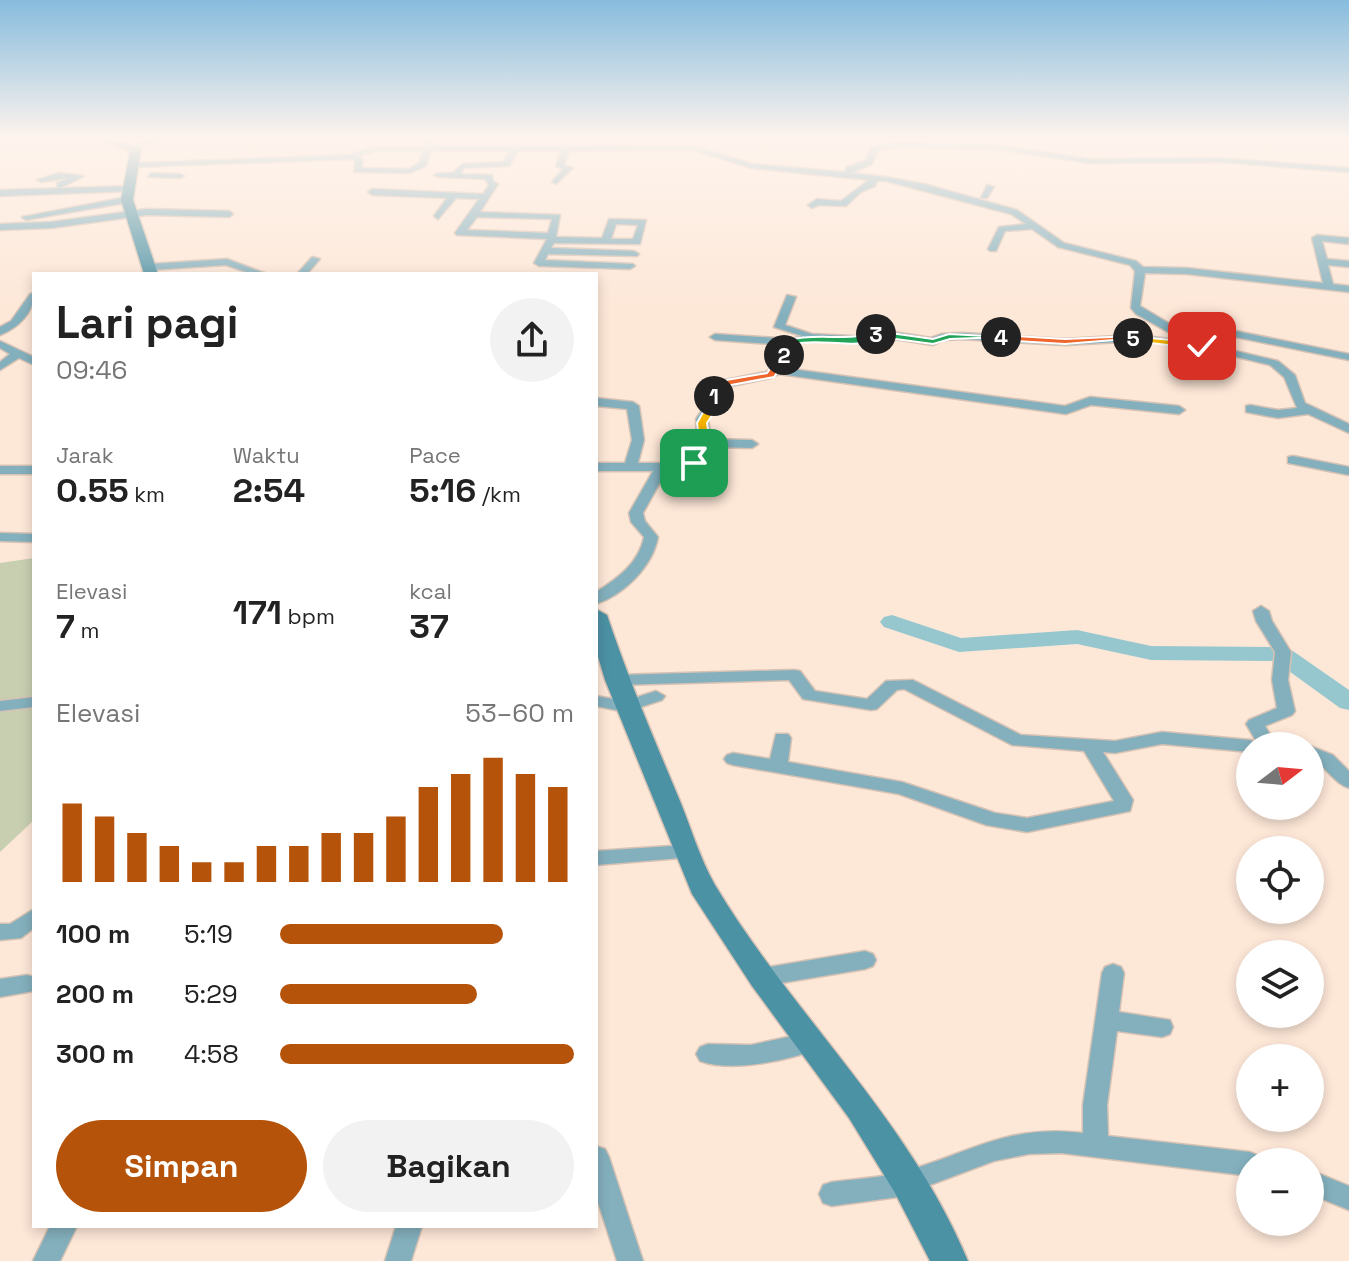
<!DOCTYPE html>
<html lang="id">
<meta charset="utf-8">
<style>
:root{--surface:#fff;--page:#f2f2f2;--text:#222;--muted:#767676;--accent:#b45309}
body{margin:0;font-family:"Space Grotesk",sans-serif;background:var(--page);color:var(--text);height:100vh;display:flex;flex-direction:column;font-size:30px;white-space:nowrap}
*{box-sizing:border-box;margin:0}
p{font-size:26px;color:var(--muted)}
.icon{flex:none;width:44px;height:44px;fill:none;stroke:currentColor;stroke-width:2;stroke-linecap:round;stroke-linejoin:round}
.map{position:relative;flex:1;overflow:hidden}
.sheet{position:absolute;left:32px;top:272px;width:566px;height:956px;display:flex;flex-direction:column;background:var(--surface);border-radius:0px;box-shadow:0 4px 12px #0003}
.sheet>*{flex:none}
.needle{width:52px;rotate:74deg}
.fabs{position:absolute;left:1236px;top:732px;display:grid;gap:16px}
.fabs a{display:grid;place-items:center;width:88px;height:88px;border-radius:50%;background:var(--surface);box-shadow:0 4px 12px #0003;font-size:40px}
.pin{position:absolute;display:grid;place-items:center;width:68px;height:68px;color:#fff;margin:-34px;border-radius:16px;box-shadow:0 4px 12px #0006}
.km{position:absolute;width:40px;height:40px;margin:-20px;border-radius:50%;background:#222;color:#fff;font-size:22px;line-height:40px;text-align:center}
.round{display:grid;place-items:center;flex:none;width:84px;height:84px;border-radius:42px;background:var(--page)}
.head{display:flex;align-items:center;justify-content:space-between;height:136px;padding:0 24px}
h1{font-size:44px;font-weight:700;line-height:60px}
.metrics{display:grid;grid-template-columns:repeat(3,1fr);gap:12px;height:136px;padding:8px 24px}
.metrics div{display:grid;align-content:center}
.metrics b{font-size:34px;font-weight:700}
.metrics small{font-size:22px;font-weight:400}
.metrics p{font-size:22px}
.chart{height:224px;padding:16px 24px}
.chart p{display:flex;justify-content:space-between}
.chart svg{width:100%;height:144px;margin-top:8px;stroke:var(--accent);stroke-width:6}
.action{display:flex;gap:16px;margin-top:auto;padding:16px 24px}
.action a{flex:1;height:92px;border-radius:48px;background:var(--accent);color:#fff;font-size:32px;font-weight:700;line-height:92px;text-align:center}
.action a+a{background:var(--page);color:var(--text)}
ul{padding:0 24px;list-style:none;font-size:26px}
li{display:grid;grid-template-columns:128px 96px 1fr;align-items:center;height:60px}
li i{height:20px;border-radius:10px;background:var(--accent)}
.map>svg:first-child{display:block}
</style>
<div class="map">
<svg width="1349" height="1261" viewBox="0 0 1349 1261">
<rect width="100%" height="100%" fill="#fde7d7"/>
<path fill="#c8cfb1" d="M34,558v262l-34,32v-289z"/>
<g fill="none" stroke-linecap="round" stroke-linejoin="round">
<path fill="#97c7ce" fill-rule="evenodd" d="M892,615l69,23 116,-8 74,16 130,1 9,2 59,41v20l-9,-2 -65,-47 -124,-1 -74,-16 -118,8 -75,-25 -4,-5 4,-5z"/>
<g stroke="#d6c2b4" stroke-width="3">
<g id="street">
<path d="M155,139h13l-34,9 -4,-2z"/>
<path d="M428,139l7,1 -2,6h262l57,18 92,8 3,-5 19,-7 6,-14 24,-3 100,2 93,14 130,-1 130,10v4l-130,-10 -130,1 -93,-14 -100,-2 -18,3 -6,14 -20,9 34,4 38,7 93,26 47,33 72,18 7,6 44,1 136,15 -11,-45 5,-3 32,3 -1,6 -26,-3 5,18 22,2v6l-21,-2 5,19 16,2v6l-162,-18 -42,-1 -5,33 30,18 41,2 138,28v6l-138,-28 -29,-1 24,13 72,17 17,14 10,28 44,21v9l-41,-19 -30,4 -32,-6v-6l4,-1 28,5 19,-2 -13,-31 -14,-12 -74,-18 -59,-6 -72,4 -103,-6 -18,1 -11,5 -51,-8 -12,6 -54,-4 -20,5 -12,24 281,38 25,-9 89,9 6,4 -6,4 -88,-9 -25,9 -287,-40 -9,4 -53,11 4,11 -13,19 3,20 41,1 6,4 -6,4 -40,-1v8l-5,9 -40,6 -24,43 2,8 13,16c-5,29 -34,58 -62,67v-12c21,-13 43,-29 48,-55l-13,-15 -2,-9 24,-42h-57v-8h29l7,-23 -5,-31 -31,-3v-8l37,4 6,4 5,34 -6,23h24l36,-5 -2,-39 13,-19 -5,-13 2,-3 60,-12 6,-4 13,-23 -70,-5 -5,-3 5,-3 77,5 10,-3 -28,-9 13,-32 9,2 -11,28 27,9 56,3 12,-7 51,8 11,-4 20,-1 103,6 72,-4 47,6 -48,-27 -5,-6 4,-37 -5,-6 -72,-18 -26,-18 -27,2 -9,20h-6l-2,-2 11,-22 27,-3 -15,-10 -125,-33h-9l-2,5 -14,6 -15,14 -27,-1 -7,3 -4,-3 9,-6 24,2 28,-21 -118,-12 -57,-18 -125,1 -5,14 9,3 -17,16 -4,-2 11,-13 -7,-3 5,-15h-43l-9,15 -45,2 -3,6 31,1 1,6 5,3 -18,28 80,3 -4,22 46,1 7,-19 37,1 -6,24 -86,-1 -3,5 83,3 5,3 -2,2 -89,-2 -3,6 88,4 2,2 -5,3 -91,-3 -5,-3 13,-24 -90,-4 -2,-2 24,-34 -23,-1 -18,21 -4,-3 13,-18 -75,-3 -4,-3 4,-3 111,5 6,-9 -4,-6 -47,-2 -4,-2 4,-2h15l9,-9 41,-2 7,-11h-79l-5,15 -16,7 -56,-1 1,-11 -3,-2 -216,8 -4,-2 4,-2 213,-8 24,-8h52zM374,151h49l-4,12 -10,6 -47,-1 1,-8 -4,-4zM477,217l75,2 -4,14 -81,-3zM616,224l22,1 -5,14h-22z"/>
<path d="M59,173l25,3 -24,12 -3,-1v-4l12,-5 -28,4 -4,-2z"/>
<path d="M151,173l29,1 4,2 -4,2 -32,-1z"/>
<path d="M987,185l7,2 -7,11h-6z"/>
<path d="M129,186l4,3 -1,2 -132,5v-6z"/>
<path d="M127,197l4,3 -1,2 -104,18 -4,-3z"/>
<path d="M147,209l82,2 4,3 -4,3 -82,-2 -96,13 -51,2v-6l51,-2z"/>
<path d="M312,257l8,2 -13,15h-10z"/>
<path d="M227,259l40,15h-15l-26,-9 -76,5 -5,-3 5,-3z"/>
<path d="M34,293c0,20 -16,35 -34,42v-8l11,-6 19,-27z"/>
<path d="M0,341l34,16v8l-15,-7 -19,12v-8l10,-8 -10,-6z"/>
<path d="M1293,456l56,11v8l-61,-12v-6z"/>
<rect x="0" y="466" width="34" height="8"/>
<path d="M0,533l34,1v8l-34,-1z"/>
<path d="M1261,606l8,5 3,10 19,31 -3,28 7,31 -3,4 -27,11 12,20h-18l-13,-22 3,-4 28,-12 -5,-28 3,-28 -19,-31 -3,-10z"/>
<path d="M794,670l6,1 15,20 52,8 19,-18 27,-1 108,55 94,6 47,-9 88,8 6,2 3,4h-9v6l-88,-8 -47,9 -12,-1 30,48 -3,11 -103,21 -41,-7 -87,-31 -166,-29 -6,-2 -3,-4 3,-4 6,-2 37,6 6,-25h12l3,4 -3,24 114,20 93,31 32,5 87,-17 -30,-50 -72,-6 -108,-56 -7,1 -20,19 -6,1 -68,-11 -14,-19 -172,5 -8,-5 8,-5z"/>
<path d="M656,691l9,5 -3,4 -24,8 -2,3 -6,2 -34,-7v-10l29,5z"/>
<path d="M34,697v10l-34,4v-10z"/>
<path d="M1310,746l23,9 16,16v17c-16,-5 -23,-23 -39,-29z"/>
<path d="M686,845l7,2 3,5 -3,5 -97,8v-14z"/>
<path d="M34,909v19l-13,10 -21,2v-16h10z"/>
<path d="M865,951l8,3 3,6 -3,6 -8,3 -102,17 -8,-3 -3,-6 3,-6 8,-3z"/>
<path d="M1113,964l8,3 3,6 -5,39 51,8 3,7 -3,7 -8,3 -45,-6 -10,74 1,31 142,16 9,4 3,6h-12v14l-189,-23 -32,1 -35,7 -96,36 -66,9 -9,-3 -4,-9 4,-9 9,-3c22,-3 46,-4 67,-9 71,-19 105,-49 184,-40v-28l19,-132 3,-6z"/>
<path d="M27,975l7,2v14l-34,6v-18z"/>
<path d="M811,1032l8,3 4,7 -4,7c-32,11 -86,24 -119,12l-4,-7 4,-7 8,-3 43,1z"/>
<path d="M596,1146l9,3 4,8 34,104h-26l-21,-65z"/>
<path d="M1310,1170l39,16v24l-39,-16z"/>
<path d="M50,1226h27l-17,35h-27z"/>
<path d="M396,1226h26l-11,35h-26z"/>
</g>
</g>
<g stroke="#d6c2b4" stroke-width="3">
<g id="secondary">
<path d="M98,139h15l28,10 -8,51 25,74h-14l-23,-74 9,-49z"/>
<path d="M596,609l11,6c21,63 47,124 73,186 11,27 20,58 35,84 78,130 194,234 253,376h-38l-35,-68 -46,-75 -97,-132 -60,-92 -87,-214 -9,-30z"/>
</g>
</g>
<use href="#street" fill="#84b0bd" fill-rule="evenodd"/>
<use href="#secondary" fill="#4c92a5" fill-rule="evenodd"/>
</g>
<linearGradient id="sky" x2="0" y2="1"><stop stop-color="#87bcde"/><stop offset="0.44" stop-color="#fef4ed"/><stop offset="1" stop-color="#fef4ed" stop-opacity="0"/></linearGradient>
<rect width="1349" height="315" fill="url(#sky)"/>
<path fill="#f5b400" stroke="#fff" stroke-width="2" d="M714,393l5,3 -2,12 -10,15 5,32 -14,10h-8v-4l11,-7 -4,-31z"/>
<path fill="#f0652b" stroke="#fff" stroke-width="2" d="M781,353l8,2 -15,22 -59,11 2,10 -8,-2 -4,-8 4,-5 58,-10z"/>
<path fill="#22a559" stroke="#fff" stroke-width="2" d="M876,331l3,5c-22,16 -57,1 -84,8l-7,13 -8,-2 9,-15c29,-8 61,3 87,-9z"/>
<path fill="#22a559" stroke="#fff" stroke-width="2" d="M876,331l57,8 16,-5 56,3 -55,2 -17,5 -60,-8z"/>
<path fill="#f0652b" stroke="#fff" stroke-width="2" d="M997,335l68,4 68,-3 5,2 -73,6 -64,-4z"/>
<path fill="#f5b400" stroke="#fff" stroke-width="2" d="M1130,336l72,7 5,3 -5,3 -69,-8z"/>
</svg>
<div class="fabs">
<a><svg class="needle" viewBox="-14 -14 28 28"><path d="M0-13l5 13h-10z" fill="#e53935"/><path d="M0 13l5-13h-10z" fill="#767676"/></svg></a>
<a><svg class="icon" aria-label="locate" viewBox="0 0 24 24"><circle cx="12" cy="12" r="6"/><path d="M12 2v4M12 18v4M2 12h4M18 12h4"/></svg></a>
<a><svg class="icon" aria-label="layers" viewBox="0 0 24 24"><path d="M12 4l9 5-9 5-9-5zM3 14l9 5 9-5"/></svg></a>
<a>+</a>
<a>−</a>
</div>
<div class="pin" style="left:694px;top:463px;background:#1e9e55"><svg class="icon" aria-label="arrive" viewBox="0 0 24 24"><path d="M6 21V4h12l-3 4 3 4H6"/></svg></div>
<div class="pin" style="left:1202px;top:346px;background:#d93025"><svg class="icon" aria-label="check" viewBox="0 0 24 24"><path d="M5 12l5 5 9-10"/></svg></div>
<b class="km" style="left:714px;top:396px">1</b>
<b class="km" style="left:784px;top:355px">2</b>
<b class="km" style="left:876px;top:334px">3</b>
<b class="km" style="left:1001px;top:337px">4</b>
<b class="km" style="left:1133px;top:338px">5</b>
<section class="sheet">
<div class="head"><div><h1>Lari pagi</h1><p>09:46</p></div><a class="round"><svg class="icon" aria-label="share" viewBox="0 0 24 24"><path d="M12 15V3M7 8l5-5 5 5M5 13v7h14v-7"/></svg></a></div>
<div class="metrics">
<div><p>Jarak</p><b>0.55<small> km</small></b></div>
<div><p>Waktu</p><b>2:54</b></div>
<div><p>Pace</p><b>5:16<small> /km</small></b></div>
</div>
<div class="metrics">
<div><p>Elevasi</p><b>7<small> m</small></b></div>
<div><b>171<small> bpm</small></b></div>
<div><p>kcal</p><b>37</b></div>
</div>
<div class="chart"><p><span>Elevasi</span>53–60 m</p>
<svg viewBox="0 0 160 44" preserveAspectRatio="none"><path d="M5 44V20M15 44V24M25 44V29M35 44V33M45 44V38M55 44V38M65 44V33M75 44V33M85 44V29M95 44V29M105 44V24M115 44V15M125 44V11M135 44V6M145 44V11M155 44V15"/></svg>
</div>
<ul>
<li><b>100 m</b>5:19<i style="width:76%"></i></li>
<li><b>200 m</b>5:29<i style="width:67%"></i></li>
<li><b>300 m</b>4:58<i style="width:100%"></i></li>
</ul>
<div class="action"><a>Simpan</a><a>Bagikan</a></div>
</section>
</div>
